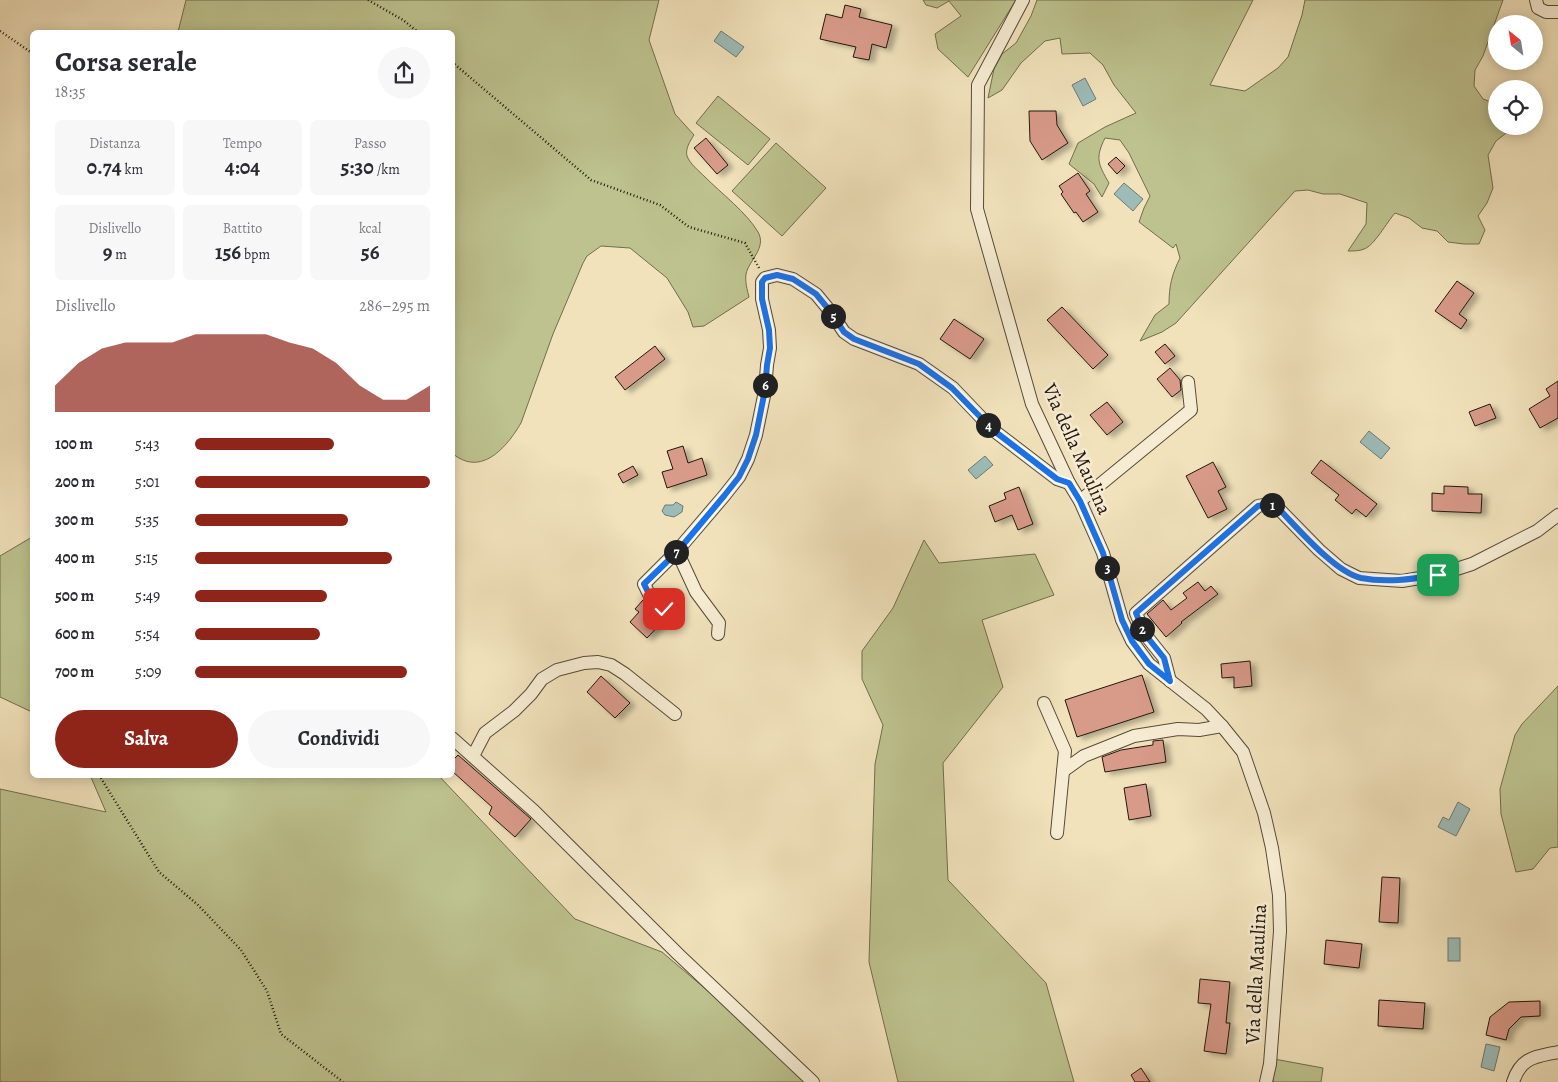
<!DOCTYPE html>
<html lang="it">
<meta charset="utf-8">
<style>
:root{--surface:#fff;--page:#f7f7f7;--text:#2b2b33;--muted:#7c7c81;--accent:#8f2418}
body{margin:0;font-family:Alegreya,serif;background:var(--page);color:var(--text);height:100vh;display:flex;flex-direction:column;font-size:19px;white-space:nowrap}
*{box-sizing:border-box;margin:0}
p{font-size:16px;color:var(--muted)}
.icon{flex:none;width:28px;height:28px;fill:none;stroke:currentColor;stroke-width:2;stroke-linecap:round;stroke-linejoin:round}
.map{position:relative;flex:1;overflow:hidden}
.panel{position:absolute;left:30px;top:30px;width:425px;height:748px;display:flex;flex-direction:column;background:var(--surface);border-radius:8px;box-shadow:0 2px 12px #0003}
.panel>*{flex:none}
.needle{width:32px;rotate:330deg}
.tools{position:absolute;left:1488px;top:15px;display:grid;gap:10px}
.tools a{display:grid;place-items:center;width:55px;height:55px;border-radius:50%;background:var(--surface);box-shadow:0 2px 12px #0003;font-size:25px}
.pin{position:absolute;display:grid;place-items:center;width:42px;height:42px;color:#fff;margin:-21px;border-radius:10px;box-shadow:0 2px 8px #0006}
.km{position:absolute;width:25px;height:25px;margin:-12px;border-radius:50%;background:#222;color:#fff;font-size:14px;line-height:25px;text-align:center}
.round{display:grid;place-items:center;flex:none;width:52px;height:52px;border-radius:26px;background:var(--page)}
.summary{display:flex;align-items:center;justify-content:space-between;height:85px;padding:0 25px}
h1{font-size:28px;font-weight:600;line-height:38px}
.metrics{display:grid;grid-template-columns:repeat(3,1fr);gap:8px;height:85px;padding:5px 25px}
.metrics div{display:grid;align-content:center;border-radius:8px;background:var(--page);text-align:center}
.metrics b{font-size:21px;font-weight:600}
.metrics small{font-size:14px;font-weight:400}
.metrics p{font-size:14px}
.chart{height:140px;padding:10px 25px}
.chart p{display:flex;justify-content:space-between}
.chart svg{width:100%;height:90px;margin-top:5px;fill:var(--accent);opacity:.7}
.action{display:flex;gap:10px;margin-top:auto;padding:10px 25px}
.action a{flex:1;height:58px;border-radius:30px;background:var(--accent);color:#fff;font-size:20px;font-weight:600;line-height:58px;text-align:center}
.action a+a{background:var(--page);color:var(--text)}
ul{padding:0 25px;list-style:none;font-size:16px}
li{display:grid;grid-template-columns:80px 60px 1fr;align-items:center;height:38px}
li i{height:12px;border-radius:6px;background:var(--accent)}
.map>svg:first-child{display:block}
</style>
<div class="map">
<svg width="1558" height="1082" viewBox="0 0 1558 1082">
<defs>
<filter id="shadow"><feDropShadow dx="5.5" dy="3" stdDeviation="2.5" flood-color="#0004"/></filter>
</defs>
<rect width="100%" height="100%" fill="#f1e2bb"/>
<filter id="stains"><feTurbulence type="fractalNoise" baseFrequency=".004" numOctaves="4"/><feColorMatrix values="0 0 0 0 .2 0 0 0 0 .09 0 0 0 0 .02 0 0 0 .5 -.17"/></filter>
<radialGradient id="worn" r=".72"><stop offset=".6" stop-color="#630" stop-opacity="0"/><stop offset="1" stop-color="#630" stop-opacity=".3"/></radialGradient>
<g fill="#bdc28e" stroke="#706e4e">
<path d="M186,0h473l-10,40 26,74 19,21c-4,6 -9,14 -7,21 3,8 12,15 18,21 15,15 43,37 53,55 9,16 -9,28 -12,42 -1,8 1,15 3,23l-45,29 -11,1 -5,-15 -21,-34 -37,-30 -29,-2 -14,10 -4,7 -30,71 -32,89c-14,24 -40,55 -69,30v-421h-274z"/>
<path d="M923,0h93l-48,77 -30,-28 -3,-15 26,-18 -12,-15 -12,7 -11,-3z"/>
<path d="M1037,0h216l-43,85 35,6 33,-23 10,-11 14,-42 3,-15h198l-20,56 -8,14 -1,16 9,13 13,5v22h19l-19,15 -8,14 5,33 -6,15 -9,13 7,14 -6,14h-15l-16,-2 -11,-11 -15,-3 -13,-10 -14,-5c-8,9 -21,33 -31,36 -4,2 -11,2 -16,2l18,-27 1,-21 -27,-9h-17l-15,-4 -13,1 -119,132 -14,9 -22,9 15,-26 14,-11c0,-18 3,-30 11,-46l-4,-14 -3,4 -34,-26 5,-14 6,-12 -21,-43 -9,-13 -15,-2c-10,20 -7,26 4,45l-7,14 -8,-13 -25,-20 9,-21 27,-16 31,-14 -22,-28 -11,-20 -13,-12 -28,1 -2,-16 -15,3 -24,22 -19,27 -14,8 6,-29 8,-15 14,-11 15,-27z"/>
<path d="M718,96l52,43 -22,26 -52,-42z"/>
<path d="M776,143l50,45 -44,48 -50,-45z"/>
<path d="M32,537v175l-32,-15v-141z"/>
<path d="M924,540l15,23 96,-9 19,41 -72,25 21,67 -60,76 5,117 98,103 28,99h-176l-29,-120 6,-198 8,-39 -21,-46v-28l31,-43z"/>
<path d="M1558,686v161l-8,1 -17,21 -17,3 -15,-58 -1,-25 15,-54 7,-11z"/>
<path d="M90,775h348l137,144 87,33 153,130h-815v-293l106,23z"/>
<path d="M1274,1059l49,9 -2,14h-48z"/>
</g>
<g fill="#9dbcb8" stroke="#6c7b74">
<path d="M721,31l23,16 -8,10 -22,-16z"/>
<path d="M1085,78l11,21 -13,7 -11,-21z"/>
<path d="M1124,183l19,16 -10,12 -19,-17z"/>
<path d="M1369,431l21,17 -9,11 -21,-17z"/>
<path d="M985,456l8,9 -17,14 -8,-9z"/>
<path d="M676,502l7,4 -1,6 -8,5 -9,-2 -3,-4 3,-6h8z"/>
<path d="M1458,802l12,7 -14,27 -18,-9 5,-10 6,3z"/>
<rect x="1448" y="938" width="12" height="23"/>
<path d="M1486,1044l14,3 -6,24 -13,-4z"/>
</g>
<g fill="#d89a89" stroke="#23190e" filter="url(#shadow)">
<path d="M845,5l16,4 -2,8 33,8 -6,23 -14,-4 -3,16 -16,-3 3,-10 -36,-8 6,-25 16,4z"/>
<path d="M1029,111h27l1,14 11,18 -26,17 -12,-19z"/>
<path d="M706,138l22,27 -11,9 -23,-26z"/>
<path d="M1116,157l9,9 -8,8 -9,-10z"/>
<path d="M1078,173l12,18 -4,3 12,18 -15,10 -7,-10 -2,1 -13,-19 2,-2 -4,-6z"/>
<path d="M1457,281l17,12 -15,21 8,6 -6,9 -26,-18z"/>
<path d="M1062,307l46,48 -15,14 -46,-49z"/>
<path d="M954,319l30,20 -14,20 -30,-20z"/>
<path d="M1165,344l10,12 -10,8 -10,-12z"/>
<path d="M655,346l10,13 -40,31 -10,-13z"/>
<path d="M1170,368l10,12 1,10 -9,7 -15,-18z"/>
<path d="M1558,381v37l-18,10 -11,-19 21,-13 -4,-7z"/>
<path d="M1107,402l16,20 -16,13 -17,-20z"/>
<path d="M1490,404l6,14 -21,8 -6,-14z"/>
<path d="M683,446l5,17 14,-5 5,17 -40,13 -5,-16 11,-3 -6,-18z"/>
<path d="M1321,460l56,44 -11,13 -10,-8 -4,5 -17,-14 4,-5 -28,-22z"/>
<path d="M1213,462l13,25 -8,4 9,18 -19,9 -22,-42z"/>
<path d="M633,466l5,9 -15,8 -5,-9z"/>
<path d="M1444,486l24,1v7h14l-1,19 -49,-2v-18l12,1z"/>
<path d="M1019,487l14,37 -15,6 -6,-15 -17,7 -6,-16 17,-7 -2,-6z"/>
<path d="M1198,582l7,9 6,-5 7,8 -37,28 1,1 -16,14 -19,-23 16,-14 8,10 16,-12 -4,-5z"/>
<path d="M643,600l16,15 4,2 5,-1 -21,22 -17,-16 9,-10 -4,-3z"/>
<path d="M1250,661l2,25 -18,2v-11l-12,1 -1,-14z"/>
<path d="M1142,675l12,37 -77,25 -12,-37z"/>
<path d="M601,676l29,27 -15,15 -28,-26z"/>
<path d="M1163,740l3,22 -61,10 -3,-15 19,-7 32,-5v-4z"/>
<path d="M458,755l73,64 -16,18 -26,-23 3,-7 -40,-36v-10z"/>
<path d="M1146,784l5,32 -22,4 -5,-32z"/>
<path d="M1382,877l18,1 -2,45 -19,-1z"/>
<path d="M1326,940l36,4 -3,24 -35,-4z"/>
<path d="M1200,979l30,3 -4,41h4l-4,31 -22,-3 7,-47 -13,-1z"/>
<path d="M1379,1000l46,3 -2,26 -45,-3z"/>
<path d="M1540,1001v15l-19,1 -12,12 -3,11 -20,-5 4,-18 19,-15z"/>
<path d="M1141,1068l9,14h-15l-4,-7z"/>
</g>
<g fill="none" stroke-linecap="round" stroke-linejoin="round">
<g stroke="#564b39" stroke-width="14">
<g id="minor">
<path d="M1023,0l-45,85 -1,124 55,195 37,79 11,18 23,52 19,67 10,21 17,23 57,45 16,17 21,26 21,61 8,35 7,47 1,36 -10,133 -4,18"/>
<path d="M1536,0l2,8 8,4h12"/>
<path d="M1080,501l111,-91 -3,-28"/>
<path d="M677,551l19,41 23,31 -1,11"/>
<path d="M664,609l-14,-13 -6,-12 33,-33 47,-55 15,-19 9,-18 8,-24 9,-44 2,-26 3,-17 -1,-18 -7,-31v-17l3,-4 12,-3 16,4 23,15 14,17 14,21 10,7 65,25 34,24 40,42 64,49 12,4"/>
<path d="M1170,681l-6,-23 -20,-25 -8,-20 122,-107 10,-2 8,2 43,44 22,19 18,9 43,3 36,-6 34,-11 65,-33 21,-16"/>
<path d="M1044,703l21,48 -8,82"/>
<path d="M452,738l82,73 144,143 135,128"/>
<path d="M473,756l12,-23 29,-22 17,-17 11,-15 15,-9 27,-7 14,-1 13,3 14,9 50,40"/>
<path d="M1063,771l21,-15 50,-20 44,-7 21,1 23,-4"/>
<path d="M1513,1082c8,-25 22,-25 45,-30"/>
</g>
</g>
<g stroke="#23190e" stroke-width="2.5" stroke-dasharray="1 2.5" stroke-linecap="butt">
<path d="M368,0l35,20 15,12"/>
<path d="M0,31l32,22"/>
<path d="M452,62l139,118 69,25 29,22 56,16 14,25"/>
<path d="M99,775l60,97 39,33 43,45 26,41 14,43 62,48"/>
</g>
<use href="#minor" stroke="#f6ecd3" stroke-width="12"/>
</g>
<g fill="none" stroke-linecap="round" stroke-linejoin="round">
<g stroke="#fff" stroke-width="10">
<path id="route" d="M664,609l-14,-13 -6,-12 33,-32 47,-56 15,-19 9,-18 8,-24 9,-45 2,-25 3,-17 -1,-18 -7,-31v-17l3,-4 12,-3 16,4 23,15 14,17 14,21 10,7 65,25 33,24 41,42 64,49 12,4 11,18 23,52 19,67 10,21 17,23 21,17 -6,-23 -20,-25 -8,-20 122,-107 10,-2 8,2c20,20 58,66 85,72 26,5 51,1 77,-3"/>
</g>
<use href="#route" stroke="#1a73e8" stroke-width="6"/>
</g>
<g text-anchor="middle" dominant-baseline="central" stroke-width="5" stroke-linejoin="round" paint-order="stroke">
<g font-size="20" fill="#23190e" stroke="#f6ecd3">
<text transform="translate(1077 449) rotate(66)">Via della Maulina</text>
<text transform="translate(1256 974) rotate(-87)">Via della Maulina</text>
</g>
</g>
<rect width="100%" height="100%" filter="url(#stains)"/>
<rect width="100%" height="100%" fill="url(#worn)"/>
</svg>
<div class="tools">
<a><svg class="needle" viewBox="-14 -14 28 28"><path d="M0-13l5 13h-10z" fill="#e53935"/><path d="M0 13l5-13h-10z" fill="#7c7c81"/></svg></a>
<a><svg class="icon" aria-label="locate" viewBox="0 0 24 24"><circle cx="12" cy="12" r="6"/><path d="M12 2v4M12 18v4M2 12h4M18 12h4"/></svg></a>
</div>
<div class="pin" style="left:1438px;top:575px;background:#1e9e55"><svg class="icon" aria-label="arrive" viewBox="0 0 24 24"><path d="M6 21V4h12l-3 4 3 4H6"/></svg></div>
<div class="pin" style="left:664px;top:609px;background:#d93025"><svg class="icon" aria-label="check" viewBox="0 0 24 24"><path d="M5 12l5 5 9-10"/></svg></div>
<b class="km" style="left:1272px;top:505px">1</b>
<b class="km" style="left:1142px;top:629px">2</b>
<b class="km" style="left:1107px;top:568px">3</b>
<b class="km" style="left:988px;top:425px">4</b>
<b class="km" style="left:833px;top:316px">5</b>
<b class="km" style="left:765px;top:385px">6</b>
<b class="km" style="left:676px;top:552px">7</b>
<section class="panel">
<div class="summary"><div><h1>Corsa serale</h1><p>18:35</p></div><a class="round"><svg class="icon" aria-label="share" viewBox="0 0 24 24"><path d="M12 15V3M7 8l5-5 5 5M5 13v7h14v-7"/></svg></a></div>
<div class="metrics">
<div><p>Distanza</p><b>0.74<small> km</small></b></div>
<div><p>Tempo</p><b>4:04</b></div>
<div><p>Passo</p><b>5:30<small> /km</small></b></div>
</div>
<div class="metrics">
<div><p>Dislivello</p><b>9<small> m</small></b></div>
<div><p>Battito</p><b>156<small> bpm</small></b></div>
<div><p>kcal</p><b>56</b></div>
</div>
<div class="chart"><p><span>Dislivello</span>286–295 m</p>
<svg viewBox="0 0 160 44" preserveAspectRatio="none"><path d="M0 44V31L10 20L20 13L30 10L40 10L50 10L60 6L70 6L80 6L90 6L100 10L110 13L120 20L130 31L140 38L150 38L160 31V44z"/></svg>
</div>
<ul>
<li><b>100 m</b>5:43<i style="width:59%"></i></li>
<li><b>200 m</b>5:01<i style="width:100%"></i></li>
<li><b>300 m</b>5:35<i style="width:65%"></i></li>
<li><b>400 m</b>5:15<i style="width:84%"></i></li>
<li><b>500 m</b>5:49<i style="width:56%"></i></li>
<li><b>600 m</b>5:54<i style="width:53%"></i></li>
<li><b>700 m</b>5:09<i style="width:90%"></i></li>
</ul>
<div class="action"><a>Salva</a><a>Condividi</a></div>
</section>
</div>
